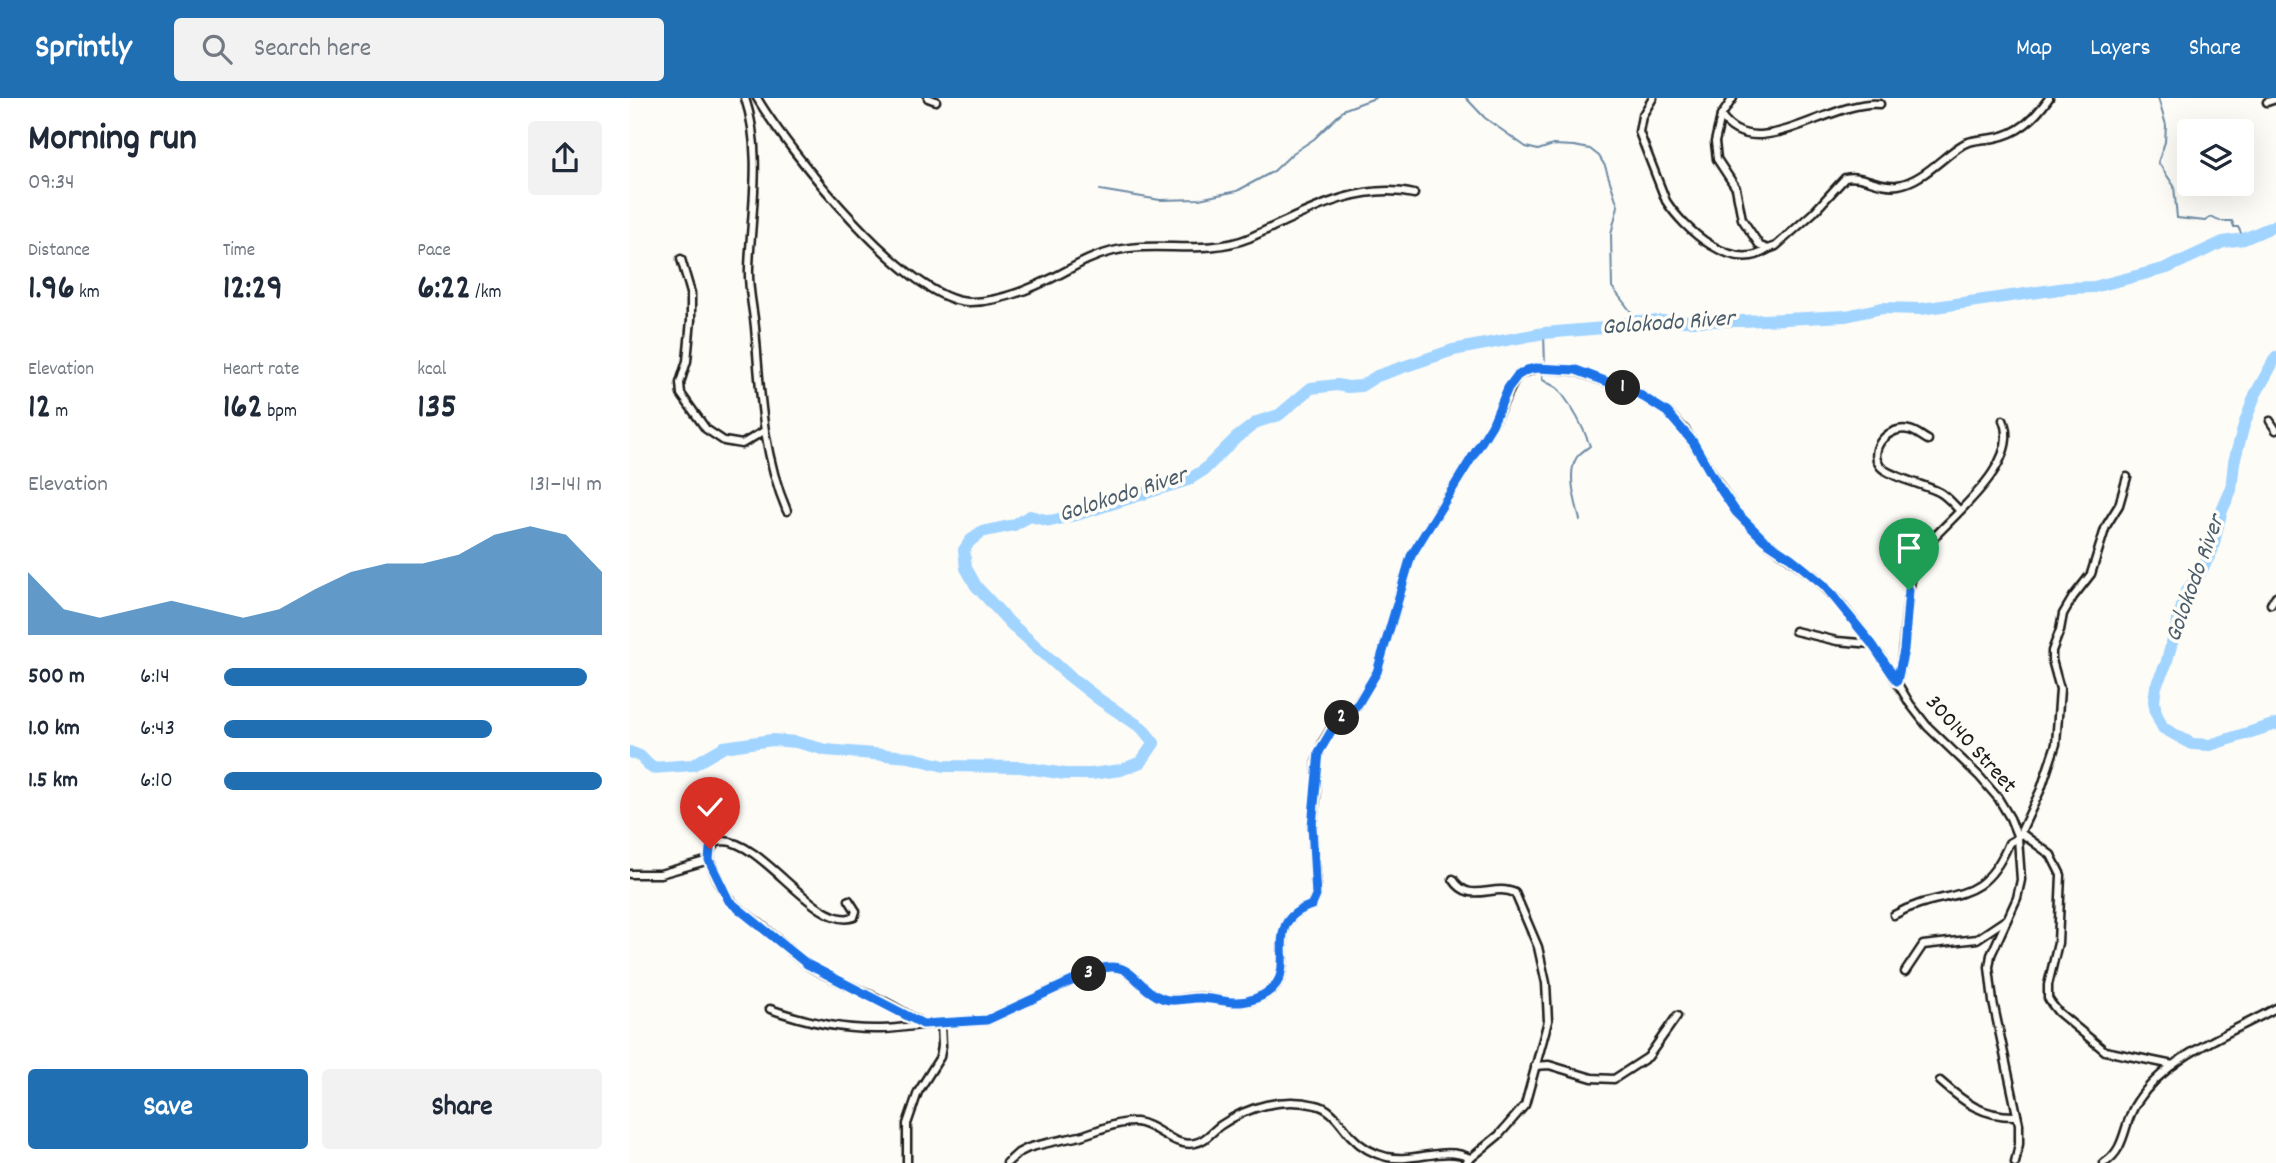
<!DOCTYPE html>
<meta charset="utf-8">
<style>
:root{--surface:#fff;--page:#f2f2f3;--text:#1f2937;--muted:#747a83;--accent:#1f6fb2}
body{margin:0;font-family:Dekko,sans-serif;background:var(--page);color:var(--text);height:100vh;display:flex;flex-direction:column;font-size:26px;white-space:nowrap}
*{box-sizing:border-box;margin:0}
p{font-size:23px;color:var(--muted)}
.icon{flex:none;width:38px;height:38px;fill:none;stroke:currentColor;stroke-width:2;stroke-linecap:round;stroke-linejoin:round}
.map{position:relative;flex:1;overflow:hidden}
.details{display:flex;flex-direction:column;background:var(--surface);width:630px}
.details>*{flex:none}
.buttons{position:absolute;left:1547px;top:21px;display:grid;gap:14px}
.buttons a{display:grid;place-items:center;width:77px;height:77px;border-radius:7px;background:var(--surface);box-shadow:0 7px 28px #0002;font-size:35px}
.pin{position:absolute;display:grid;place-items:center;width:60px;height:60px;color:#fff;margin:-72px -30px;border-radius:50% 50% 50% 0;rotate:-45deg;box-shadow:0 0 7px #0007}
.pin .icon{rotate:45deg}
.km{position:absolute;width:35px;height:35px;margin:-18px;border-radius:50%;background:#222;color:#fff;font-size:19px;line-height:35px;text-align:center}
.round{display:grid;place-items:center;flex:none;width:74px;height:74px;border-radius:7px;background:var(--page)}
.summary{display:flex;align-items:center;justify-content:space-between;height:119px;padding:0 28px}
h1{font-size:38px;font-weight:800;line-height:52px}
.metrics{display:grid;grid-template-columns:repeat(3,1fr);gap:10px;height:119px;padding:7px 28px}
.metrics div{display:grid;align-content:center}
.metrics b{font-size:35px;font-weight:800}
.metrics small{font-size:19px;font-weight:400}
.metrics p{font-size:19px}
.chart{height:196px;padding:14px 28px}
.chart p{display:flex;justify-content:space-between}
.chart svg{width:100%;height:126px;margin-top:7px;fill:var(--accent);opacity:.7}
.button{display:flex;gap:14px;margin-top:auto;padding:14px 28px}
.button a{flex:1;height:80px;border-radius:7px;background:var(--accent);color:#fff;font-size:28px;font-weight:800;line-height:80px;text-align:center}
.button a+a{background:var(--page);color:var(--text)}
ul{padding:0 28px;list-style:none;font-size:23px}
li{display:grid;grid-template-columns:112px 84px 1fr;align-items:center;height:52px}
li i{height:18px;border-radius:9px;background:var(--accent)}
header{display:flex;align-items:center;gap:42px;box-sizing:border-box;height:98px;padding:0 35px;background:var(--accent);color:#fff}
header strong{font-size:33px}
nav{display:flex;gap:38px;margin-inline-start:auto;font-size:24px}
.search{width:490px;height:63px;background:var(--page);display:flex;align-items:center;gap:18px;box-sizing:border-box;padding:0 24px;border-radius:7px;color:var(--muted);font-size:26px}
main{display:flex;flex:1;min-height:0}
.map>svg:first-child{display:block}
</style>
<header>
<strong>Sprintly</strong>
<div class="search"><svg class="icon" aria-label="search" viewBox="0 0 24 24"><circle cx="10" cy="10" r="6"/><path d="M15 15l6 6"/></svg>Search here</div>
<nav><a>Map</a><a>Layers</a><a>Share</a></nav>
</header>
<main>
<section class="details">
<div class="summary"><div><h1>Morning run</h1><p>09:34</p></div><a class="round"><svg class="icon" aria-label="share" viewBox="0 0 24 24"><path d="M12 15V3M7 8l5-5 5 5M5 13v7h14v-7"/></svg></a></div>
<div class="metrics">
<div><p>Distance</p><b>1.96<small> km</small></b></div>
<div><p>Time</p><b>12:29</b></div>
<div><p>Pace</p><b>6:22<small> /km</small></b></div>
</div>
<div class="metrics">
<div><p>Elevation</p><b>12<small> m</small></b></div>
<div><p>Heart rate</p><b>162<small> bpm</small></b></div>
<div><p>kcal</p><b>135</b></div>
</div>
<div class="chart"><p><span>Elevation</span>131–141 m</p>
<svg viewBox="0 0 160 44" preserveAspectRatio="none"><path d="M0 44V22L10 35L20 38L30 35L40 32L50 35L60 38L70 35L80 28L90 22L100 19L110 19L120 16L130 9L140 6L150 9L160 22V44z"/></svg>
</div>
<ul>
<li><b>500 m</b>6:14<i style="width:96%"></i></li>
<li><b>1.0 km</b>6:43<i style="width:71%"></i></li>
<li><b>1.5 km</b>6:10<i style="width:100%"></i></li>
</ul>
<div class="button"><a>Save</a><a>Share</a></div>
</section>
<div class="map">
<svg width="1646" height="1065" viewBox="0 0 1646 1065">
<rect width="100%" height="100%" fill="#fdfcf7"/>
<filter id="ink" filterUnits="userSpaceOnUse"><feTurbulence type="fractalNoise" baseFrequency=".0143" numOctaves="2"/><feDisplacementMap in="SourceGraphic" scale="14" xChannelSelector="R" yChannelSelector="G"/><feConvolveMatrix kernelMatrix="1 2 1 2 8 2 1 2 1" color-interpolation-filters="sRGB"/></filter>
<g filter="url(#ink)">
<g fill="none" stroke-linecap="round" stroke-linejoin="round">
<g stroke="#6c8aa4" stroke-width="2">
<path d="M836,0l19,20 41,29 12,3 15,-5 21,1 16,3 9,7 6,10 13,40 -7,28 1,53 26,34"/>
<path d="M1528,0l8,27 -1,17 -7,20 16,24 3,32 28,3 6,-4 9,4h12l2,6h4l6,12"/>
<path d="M470,92l60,10 39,-1 38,-8 37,-20 19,-18 21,-14 31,-30 30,-11"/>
<path d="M914,235l1,33"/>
<path d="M913,274l-1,7c5,5 13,6 18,12 13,17 23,35 30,55 -4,3 -10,7 -13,11 -11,16 -1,46 3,63"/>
</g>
<g stroke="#a1d4ff" stroke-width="12">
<path d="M1646,259l-21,38 -11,30 -10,37 -3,28 -10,23 -9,38 -13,24 -13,17 -20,72 -10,22 -2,15 2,12 7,15 29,16 18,1 66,-21"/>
<path d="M0,654l10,4 12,12 41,-3 31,-18 48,-7 24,2 30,8 83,7 35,9 77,1 44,7h26l30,-4 20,-8 13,-19 -12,-15 -42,-28 -32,-25 -58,-52 -34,-37 -10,-18 -2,-18 6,-9 11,-9 33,-7 16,-9 20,5 26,-6 112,-35 16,-10 32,-32 21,-16 22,-7 32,-27 26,-3 11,2 13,-1 16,-10 76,-26 91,-17 60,-5 34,-7h105l103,-5 36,-8 39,1 145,-21 28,-1 73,-19 56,-26 21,-3 32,-14"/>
</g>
<g stroke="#1c1c1c" stroke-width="11">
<g id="street">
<path d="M115,0c18,54 6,114 4,170 -1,20 4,39 6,59 5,62 7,126 32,184"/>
<path d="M127,0c30,51 152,205 213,204 25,0 53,-10 76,-21 24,-11 39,-23 67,-30 44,-11 92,5 136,-13 50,-22 108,-58 165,-44"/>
<path d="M298,0l8,3"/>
<path d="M1023,0l-11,18 -3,16 27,69c18,28 67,73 102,48"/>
<path d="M1103,0l-12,18 -6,26 2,17 19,29 6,31 18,27 8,3 8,-3 38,-34 31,-34c18,-4 34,10 53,7 25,-4 44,-28 64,-40 9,-6 21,-5 32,-7 25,-4 41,-20 55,-40"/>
<path d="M1637,4l9,-3"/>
<path d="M1091,18c34,51 112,-18 159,-12"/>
<path d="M51,161l10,34v27l-4,41 -7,22 1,11 25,35 18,12 18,3 22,-13"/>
<path d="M1640,323l6,9"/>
<path d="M1298,342c-6,-3 -12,-9 -19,-10 -19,-5 -42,18 -29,36 7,10 46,19 59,26 8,4 14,12 20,18"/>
<path d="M1641,506l5,-8"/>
<path d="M1165,533l42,10 35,3"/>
<path d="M1267,583c12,-39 4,-105 29,-135 25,-30 96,-82 77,-126"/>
<path d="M1391,735l30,22 10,20 -3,68 -10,42v13l3,5 7,9 47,39 68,14"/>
<path d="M0,776h30l49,-14"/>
<path d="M823,781c17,27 40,3 62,14l23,54 8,36 2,38 -23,84 -26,30 -34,28"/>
<path d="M219,802l7,11 -2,6c-37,14 -90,-75 -130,-76 -8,0 -13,5 -14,13 -1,7 2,13 5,20 13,29 20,32 45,50 17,13 31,30 49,42 22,13 45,21 68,32 16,7 31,17 46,26"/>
<path d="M1264,817c51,-29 87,-4 115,-72l9,-5 23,-49 15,-45 4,-55 -8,-29v-9l8,-21 3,-16 10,-17 18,-23 15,-48 13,-21 8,-28"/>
<path d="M1275,874l18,-27 54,-6 30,-20"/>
<path d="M140,911c34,12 75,21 111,20 20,0 40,-5 60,-6"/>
<path d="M905,968l14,-1 43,13 22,1 34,-22 29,-41"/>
<path d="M1310,983c25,22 43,36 77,35"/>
<path d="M277,1065v-39l11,-32 22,-35 2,-11 -1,-23 46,-3 109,-50c38,-13 38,19 68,29 12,4 25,-3 37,-2 19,2 34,9 53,2 60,-21 -3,-73 58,-94l4,-9 -4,-70 4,-29 1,-37 6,-18 8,-13 27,-25 19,-32 34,-116 81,-131 25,-49 19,-8 40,3 61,22 30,19 18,18 51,82 28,28 52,38 25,26 40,52 29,48 17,22 52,50 19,22 12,20 8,20 3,42 -4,18 -26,57 -2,12 4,35 26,122v20l-4,19"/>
<path d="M377,1065l11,-10 10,-5c17,-5 34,-8 52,-12 18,-5 37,-15 56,-14 21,2 37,26 59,21 11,-2 17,-12 26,-18 28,-19 62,-28 95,-20 16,3 25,20 35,31 10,11 23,18 36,21 29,6 57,-12 83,1"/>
<path d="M1474,1065c23,-14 19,-41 33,-61 32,-48 91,-67 139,-94"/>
</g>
</g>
<use href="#street" stroke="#fdfcf7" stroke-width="6"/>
</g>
</g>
<g fill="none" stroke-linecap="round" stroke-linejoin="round" filter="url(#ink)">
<g stroke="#fff" stroke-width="14">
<path id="route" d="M80,751l-1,11 20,41 78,63 116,60 64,-4 109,-50c38,-13 38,19 68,29 12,4 25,-2 37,-1 19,1 34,8 53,1 59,-21 -3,-74 58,-94l4,-9 -4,-70 7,-74 17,-29 22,-19 19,-32 34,-116 81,-131 16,-37 9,-12 10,-6 9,-2 40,2 61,23 30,19 26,30 24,42 19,28 28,28 27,18 33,27 48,59 25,37 7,-31 5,-60"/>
</g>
<use href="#route" stroke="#1a73e8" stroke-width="9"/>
</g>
<g text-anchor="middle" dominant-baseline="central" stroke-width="7" stroke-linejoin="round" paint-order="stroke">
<g font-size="23" fill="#1c1c1c" stroke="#fdfcf7">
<text transform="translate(1340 647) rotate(48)">300140 Street</text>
</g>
<g font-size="24" font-style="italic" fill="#4b5c6b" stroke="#fdfcf7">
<text transform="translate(1038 226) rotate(-4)">Golokodo River</text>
<text transform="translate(493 398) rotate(-18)">Golokodo River</text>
<text transform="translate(1566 481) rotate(-70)">Golokodo River</text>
</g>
</g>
</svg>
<div class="buttons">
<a><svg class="icon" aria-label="layers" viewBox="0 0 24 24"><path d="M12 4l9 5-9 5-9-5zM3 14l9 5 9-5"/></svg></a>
</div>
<div class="pin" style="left:1279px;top:492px;background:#1e9e55"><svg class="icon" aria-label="arrive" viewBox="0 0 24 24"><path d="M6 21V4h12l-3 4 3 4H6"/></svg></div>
<div class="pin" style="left:80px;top:751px;background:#d93025"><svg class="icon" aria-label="check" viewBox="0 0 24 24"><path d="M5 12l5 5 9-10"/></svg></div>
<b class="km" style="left:993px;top:290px">1</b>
<b class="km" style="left:712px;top:620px">2</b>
<b class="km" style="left:459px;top:876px">3</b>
</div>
</main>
